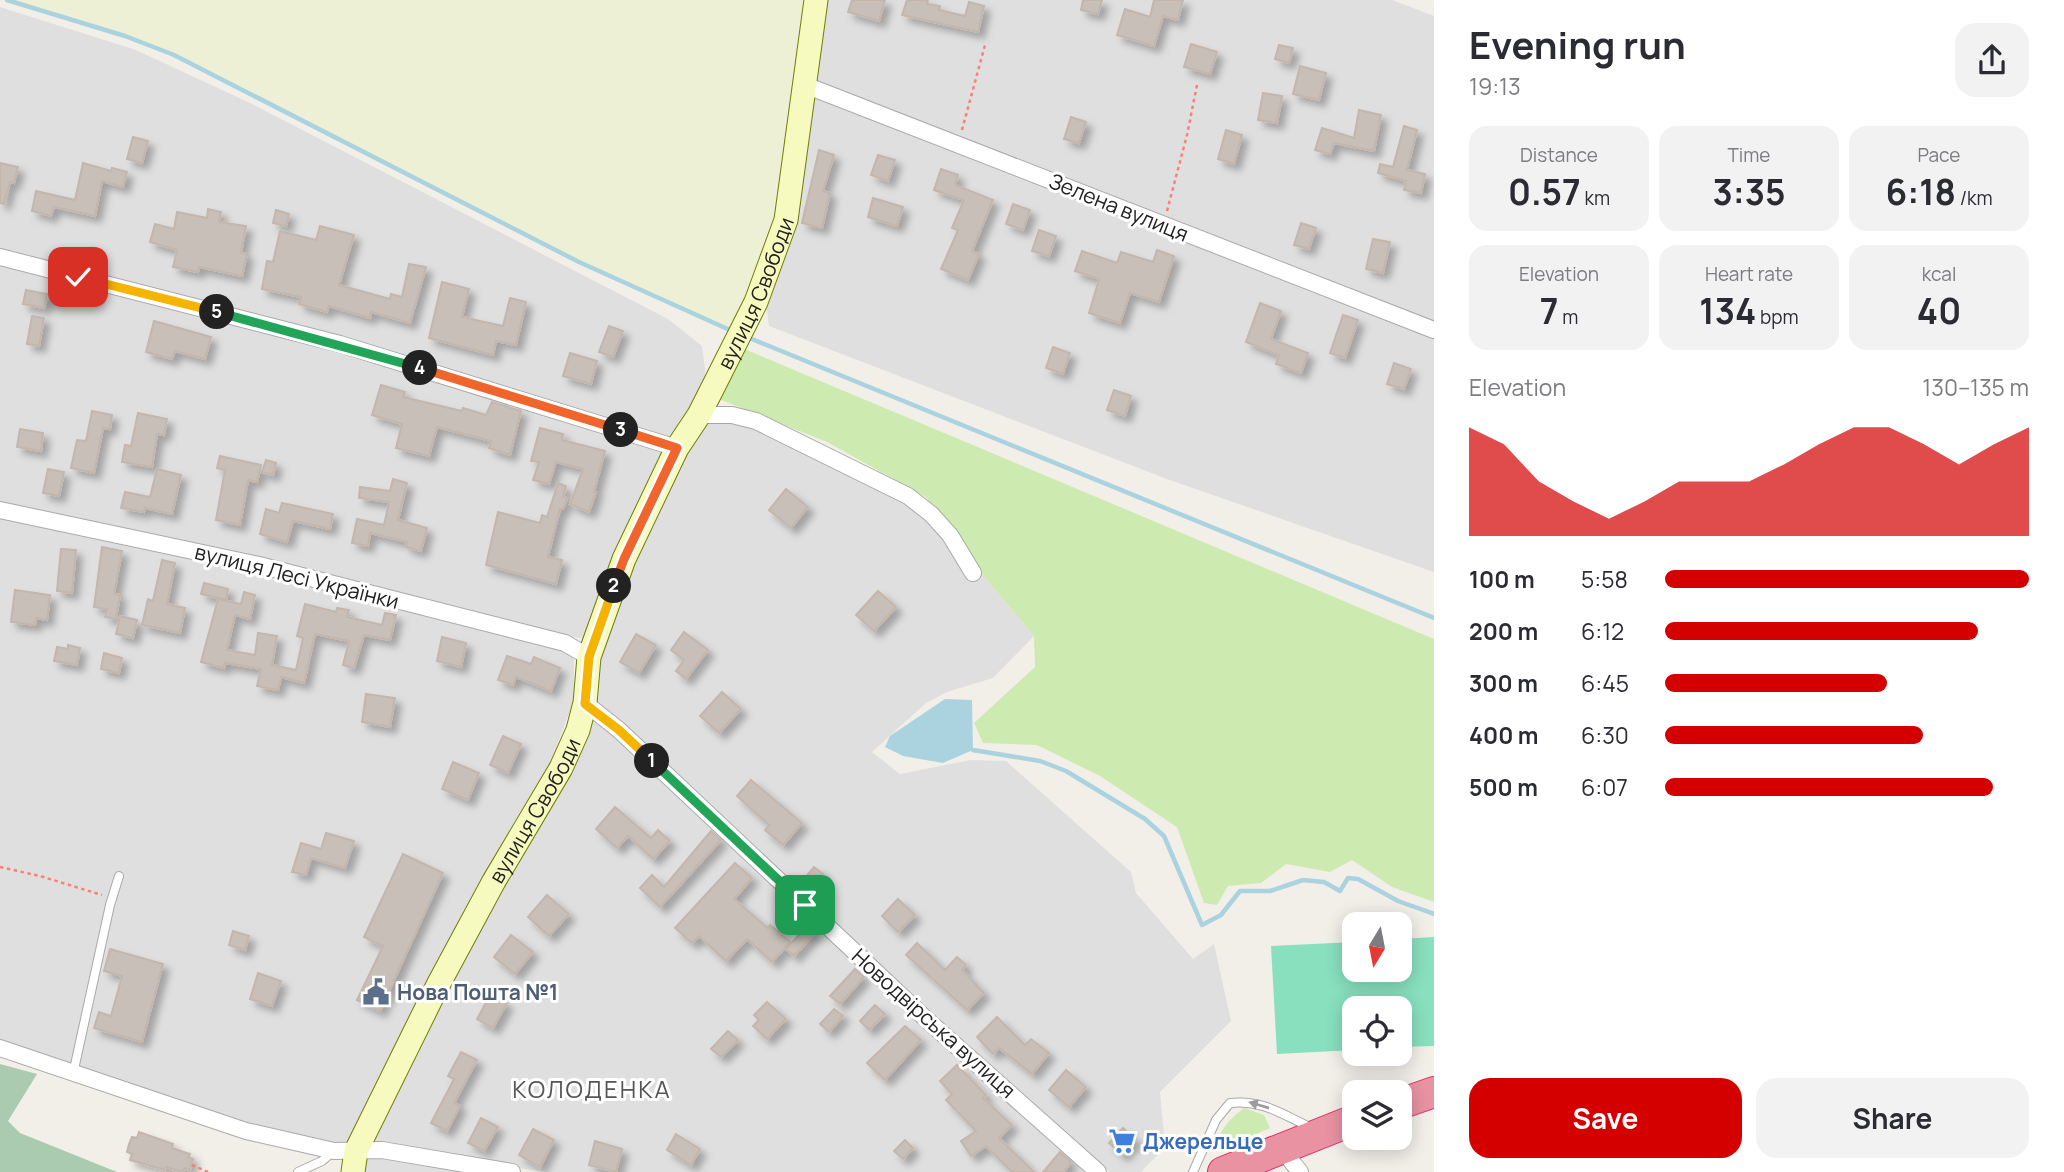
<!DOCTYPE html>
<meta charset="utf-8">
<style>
:root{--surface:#fff;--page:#f2f2f3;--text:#2b2b33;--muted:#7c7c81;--accent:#d40000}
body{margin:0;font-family:Manrope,sans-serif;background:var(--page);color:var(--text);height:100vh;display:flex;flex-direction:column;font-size:26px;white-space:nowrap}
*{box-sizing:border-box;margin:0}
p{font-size:23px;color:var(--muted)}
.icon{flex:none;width:38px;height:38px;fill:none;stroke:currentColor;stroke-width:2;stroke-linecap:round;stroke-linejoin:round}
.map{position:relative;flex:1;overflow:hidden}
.sheet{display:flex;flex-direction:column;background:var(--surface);width:630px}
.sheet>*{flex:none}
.needle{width:46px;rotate:190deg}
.tools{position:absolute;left:1342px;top:912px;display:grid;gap:14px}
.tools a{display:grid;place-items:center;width:70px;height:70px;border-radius:14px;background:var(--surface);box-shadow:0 4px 18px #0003;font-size:35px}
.pin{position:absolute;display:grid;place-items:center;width:60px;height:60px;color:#fff;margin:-30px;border-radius:14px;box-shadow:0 4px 10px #0006}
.km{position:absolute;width:35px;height:35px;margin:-18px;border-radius:50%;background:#222;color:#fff;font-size:19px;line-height:35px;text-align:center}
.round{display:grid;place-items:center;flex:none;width:74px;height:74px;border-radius:21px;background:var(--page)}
.headline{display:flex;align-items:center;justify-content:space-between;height:119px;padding:0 35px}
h1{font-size:38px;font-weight:700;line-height:52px}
.metrics{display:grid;grid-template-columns:repeat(3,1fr);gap:10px;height:119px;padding:7px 35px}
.metrics div{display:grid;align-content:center;border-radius:18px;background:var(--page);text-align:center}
.metrics b{font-size:35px;font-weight:700}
.metrics small{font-size:19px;font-weight:400}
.metrics p{font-size:19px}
.chart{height:196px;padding:14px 35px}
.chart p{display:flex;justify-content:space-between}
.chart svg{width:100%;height:126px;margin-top:7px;fill:var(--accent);opacity:.7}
.action{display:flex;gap:14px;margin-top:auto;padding:14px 35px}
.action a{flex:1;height:80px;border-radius:21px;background:var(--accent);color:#fff;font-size:28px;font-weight:700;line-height:80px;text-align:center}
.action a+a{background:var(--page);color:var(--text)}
ul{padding:0 35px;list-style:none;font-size:23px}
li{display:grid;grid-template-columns:112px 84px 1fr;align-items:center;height:52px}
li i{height:18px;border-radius:9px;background:var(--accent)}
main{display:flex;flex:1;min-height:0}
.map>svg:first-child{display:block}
</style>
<main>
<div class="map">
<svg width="1434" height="1172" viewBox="0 0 1434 1172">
<defs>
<filter id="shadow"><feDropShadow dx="6" dy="6" stdDeviation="3.5" flood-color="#0004"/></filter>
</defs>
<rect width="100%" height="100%" fill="#f2efe9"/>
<g fill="#e0dfdf">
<path d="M823,0h569l42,16v556l-267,-93 -398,-153 -4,-29 45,-192 5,-6 10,-2 -12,-24z"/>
<path d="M0,7l136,43 114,53 418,216 34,27 3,23 -1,14 -34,59 -670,-189z"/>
<path d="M0,262l339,86 326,101 -73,179 -9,10 -15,-1 -568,-134z"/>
<path d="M716,420l39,5 151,75 22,17 43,59 10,-3 53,63 -41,42 -46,14 -21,11 -54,49 28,22 71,-14 35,1 125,111 5,21 57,66 21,-15 17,77 -71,71 5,55 -24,25h-31l-180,-158 -334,-310 2,-45 32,-99 54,-105 16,-26z"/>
<path d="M0,518l257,54 305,78 12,9v41l-23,61 -64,117 -136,266 -32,-2 -73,-16 -246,-85z"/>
<path d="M587,712l21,16 481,444h-544l-185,-29z"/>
<path d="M376,1153l117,19h-133l1,-9z"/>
</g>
<path fill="#eef0d5" d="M7,0h809l-30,220 -54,111 -153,-69 -405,-207 -49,-19z"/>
<g fill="#cdebb0">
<path d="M742,348l692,291v263l-42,-15 -40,-27 -22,12 -44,-8 -25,19 -33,3 -11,19 -13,-2 -27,-76 -77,-51 -63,-31 -54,-2 -9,-20 61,-56 -1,-31 -53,-63 -55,-76 -99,-55 -113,-45z"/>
<path d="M1244,1108l20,7 6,13 -56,24c5,-21 13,-31 30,-44z"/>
</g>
<path fill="#aacbaf" d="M0,1064l37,10 -29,47 12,12 97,39h-117z"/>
<path fill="#88e0be" d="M1434,937v109l-34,1v-39h-46v42l-77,4 -6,-108 83,-4v28h46v-31z"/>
<path fill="#aad3df" d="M945,699l27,1 1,50 -30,13 -40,-7 -18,-9 5,-11z"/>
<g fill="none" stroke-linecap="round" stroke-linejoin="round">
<g stroke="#aad3df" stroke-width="4.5">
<path d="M7,0l118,36 49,19 405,207 153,69"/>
<path d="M747,337l687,281"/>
<path d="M973,750l67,11 26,10 79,48 19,17 38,89 19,-10 19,-24h30l33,-11 21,2 16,9 8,-13 10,1 40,22 36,13"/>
</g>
</g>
<g fill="#c7bfb8" stroke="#c4b6ab" stroke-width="2" filter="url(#shadow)">
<path d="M852,0h33l-6,21 -31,-9z"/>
<path d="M907,0h21l-1,4 13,2 -1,4 26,6 4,-14 15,4 -6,26 -76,-17z"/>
<path d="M1083,0h19l-4,14 -17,-4z"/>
<path d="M1154,0h29l-5,20 -15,-4 -9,30 -37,-11 8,-26 25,8z"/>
<path d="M1191,44l26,8 -7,22 -26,-7z"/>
<path d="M1279,45l14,3 -4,15 -14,-4z"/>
<path d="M1300,66l26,7 -7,27 -26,-6z"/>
<path d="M1263,93l19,3 -5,27 -19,-3z"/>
<path d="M1359,110l22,5 -7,36 -40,-8 -4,11 -15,-4 7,-22 32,10z"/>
<path d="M1071,117l15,5 -7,21 -15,-4z"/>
<path d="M1404,126l13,4 -10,40 18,4 -4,19 -17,-3 2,-9 -28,-8 2,-9 13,3z"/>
<path d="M1226,130l16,5 -8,29 -16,-5z"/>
<path d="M133,137l15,4 -6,22 -15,-4z"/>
<path d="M819,150l15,5 -11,36 7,2 -8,35 -20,-5z"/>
<path d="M878,155l17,5 -7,21 -17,-6z"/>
<path d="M0,163l18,4 -4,16 -4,-1 -6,22 -4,-1z"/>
<path d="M83,163l28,8 1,-3 15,4 -4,15 -21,-6 -7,35 -41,-9 -3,9 -19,-5 4,-20 39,9z"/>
<path d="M941,169l17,6 -3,10 38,15 -21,51 7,3 -11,26 -27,-11 17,-39 -6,-2 12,-28 -30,-10z"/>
<path d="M873,198l30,9 -6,19 -29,-9z"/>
<path d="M1013,204l17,6 -7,20 -17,-6z"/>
<path d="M208,209l13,3 -2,10 27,4 -5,27 6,1 -5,22 -43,-9 -1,5 -25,-5 4,-17 -27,-8 5,-18 19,5 3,-17 30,6z"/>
<path d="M276,210l13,4 -3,12 -13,-3z"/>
<path d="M1301,223l15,5 -7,21 -15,-4z"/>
<path d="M320,226l34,9 -15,50 51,14 1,-5 11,3 7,-33 17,3 -16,56 -39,-11 -1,6 -41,-12 -2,6 -28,-8 2,-7 -39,-8 5,-28 6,1 7,-31 36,9z"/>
<path d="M1039,230l17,6 -7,20 -17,-5z"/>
<path d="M1373,239l17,3 -7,31 -17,-4z"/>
<path d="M1157,250l17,6 -15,46 -29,-9 -10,30 -31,-10 10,-34 -24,-8 7,-20 35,12 4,-11 32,10z"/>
<path d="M442,282l27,7 -7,28 41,9 7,-28 16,4 -10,43 -20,-4 -3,14 -64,-17z"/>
<path d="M26,290l21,4 -3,14 -21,-4z"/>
<path d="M1260,303l21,8 -10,28 37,14 -7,20 -25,-9 3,-9 -33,-13z"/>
<path d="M1343,315l15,5 -13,38 -15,-5z"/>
<path d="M32,316l12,2 -5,28 -12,-2z"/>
<path d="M154,321l57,16 -6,22 -30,-8 -3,8 -26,-7z"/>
<path d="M609,326l14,5 -10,26 -14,-5z"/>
<path d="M1053,347l17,6 -7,21 -17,-6z"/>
<path d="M570,353l27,8 -6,23 -28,-8z"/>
<path d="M1394,363l17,6 -7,20 -17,-5z"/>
<path d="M381,385l24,7 -2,5 59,14 1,-3 23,7 6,-13 29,9 -11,44 -21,-7 2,-7 -54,-14 -8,29 -33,-8 6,-24 -30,-9z"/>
<path d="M1114,390l17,6 -6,20 -18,-6z"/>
<path d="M92,411l20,4 -2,14 -7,-1 -9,45 -23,-5 6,-28 9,1z"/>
<path d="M138,413l29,6 -3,16 -7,-1 -5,33 -30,-5 3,-17 6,1z"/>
<path d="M540,428l23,6 -1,6 43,11 -11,41h2l-7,20 -19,-8 13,-35 -27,-7 -7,22 -16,-4 6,-18 -8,-1z"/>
<path d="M20,429l23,4 -2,18 -24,-4z"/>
<path d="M220,456l41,9 -4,17 -9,-2 -8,45 -24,-5 9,-50 -8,-2z"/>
<path d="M266,460l10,3 -3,12 -11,-3z"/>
<path d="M48,469l16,3 -5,24 -16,-3z"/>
<path d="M157,469l24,6 -9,39 -27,-6 -1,4 -23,-4 4,-16 25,5z"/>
<path d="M393,479l14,4 -9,37 29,8 -6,23 -15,-4 1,-5 -37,-9 -2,13 -16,-3 5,-24 27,6 5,-23 -30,-4 1,-11 30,4z"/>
<path d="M558,483l8,3 -3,11 4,1 -4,11h-3l-12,48 14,3 -6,24 -70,-19 12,-53 42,11 2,-8 5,2z"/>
<path d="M786,489l22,18 -17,21 -22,-18z"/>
<path d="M282,503l51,11 -3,15 -37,-8 -6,21 -27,-8 6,-25 13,4z"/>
<path d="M102,547l20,4 -8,43 6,1 -4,24 -11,-2 2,-8 -13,-2z"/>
<path d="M61,549l15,1 -4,43 -15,-2z"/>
<path d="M162,560l13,3 -8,41 18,4 -5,25 -38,-8 6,-26 5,2z"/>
<path d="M204,583l24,6 -2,11 -25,-6z"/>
<path d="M15,590l35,5 -3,25 -11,-2 -1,7 -24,-3z"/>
<path d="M878,591l18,16 -22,24 -18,-16z"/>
<path d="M244,592l11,3 -5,24 -15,-4 -8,35 28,5 3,-22 19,3 -5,29 24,5 7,-32 -6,-2 8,-32 31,8 1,-4 12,2 -2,7 35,8 3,-12 11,2 -6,25 -26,-5 -10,33 -11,-3 6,-24 -34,-7 -11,49 -23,-6 -3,13 -21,-4 4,-17 -36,-6 -1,5 -23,-6 17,-63 23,5z"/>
<path d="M120,616l17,4 -4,18 -17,-4z"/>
<path d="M684,632l24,18 -22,29 -10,-8 8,-11 -13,-10z"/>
<path d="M636,634l20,11 -17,28 -19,-11z"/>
<path d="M442,637l24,6 -5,24 -24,-6z"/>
<path d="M68,645l12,3 -3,17 -23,-4 3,-14 11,2z"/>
<path d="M104,653l18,5 -3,15 -18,-4z"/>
<path d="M507,656l24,8 3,-7 26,11 -9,23 -35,-14 -3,8 -15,-5z"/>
<path d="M722,692l19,17 -22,24 -19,-17z"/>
<path d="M366,694l29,4 -5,29 -28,-5z"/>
<path d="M503,736l18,8 -13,29 -18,-8z"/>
<path d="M453,762l26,11 -11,27 -26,-11z"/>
<path d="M751,780l51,43 -19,22 -18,-15 4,-5 -32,-29z"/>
<path d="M615,807l36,31 7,-8 12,11 -17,18 -25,-23 -11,12 -21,-19z"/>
<path d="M711,831l10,9 -61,67 -20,-19 12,-13 12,12z"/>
<path d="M326,833l28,8 -9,27 -34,-10 -5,17 -14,-3 9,-29 20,6z"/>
<path d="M403,854l40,19 -63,138 -23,-11 26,-54 -19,-9z"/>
<path d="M735,863l17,15 -18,21 34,29 2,-3 20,17 -18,20 -25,-23 -21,22 -27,-25 -7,7 -17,-15z"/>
<path d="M814,867l9,7 -10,12 -9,-7z"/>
<path d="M547,895l22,19 -20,22 -21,-19z"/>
<path d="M898,899l17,16 -17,17 -16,-16z"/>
<path d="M807,926l8,7 -21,23 -8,-7z"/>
<path d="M233,931l16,5 -4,14 -16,-5z"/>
<path d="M511,935l22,17 -18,22 -21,-17z"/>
<path d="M917,943l28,27 12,-13 9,8 -4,5 22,23 -17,17 -61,-55z"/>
<path d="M110,949l53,15 -21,78 -48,-14 5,-16 12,4 11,-40 -18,-5z"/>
<path d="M855,969l9,8 -24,27 -10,-8z"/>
<path d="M258,973l23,8 -9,25 -22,-7z"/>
<path d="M490,995l17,8 -14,25 -16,-9z"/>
<path d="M767,1002l19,17 -19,20 -14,-13 6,-6 -5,-5z"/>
<path d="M875,1005l10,9 -16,16 -9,-9z"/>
<path d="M834,1009l9,7 -14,16 -9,-8z"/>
<path d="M997,1017l28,28 6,-6 18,14 -17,21 -33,-26 -6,6 -16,-17z"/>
<path d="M905,1026l16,14 -36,40 -18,-17z"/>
<path d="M728,1031l10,9 -17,17 -10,-8z"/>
<path d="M461,1052l16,8 -23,43 6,3 -13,25 -16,-8 23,-44 -6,-3z"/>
<path d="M957,1065l29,30 -3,3 29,27 -13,13 35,34h-22l-26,-26 -15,10 -10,-15 15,-10 -30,-31 6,-6 -12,-13z"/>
<path d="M1066,1070l20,17 -17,20 -20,-17z"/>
<path d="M481,1118l17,9 -14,24 -16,-8z"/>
<path d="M1123,1128l13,12 -14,15 -13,-12z"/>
<path d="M533,1129l21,11 -14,27 -21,-12z"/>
<path d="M139,1132l34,12 -1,4 18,6 -2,3 5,2 -3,11 -5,-2 -3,4 -16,-5 -1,3 -35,-10 2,-6 -5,-2 2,-8 3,-7 5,1z"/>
<path d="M676,1134l24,15 -9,16 -24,-15z"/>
<path d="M905,1140l8,8 -10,11 -9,-8z"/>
<path d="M595,1141l27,8 -6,23 -27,-7z"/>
<path d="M1060,1152l11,10 -7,10h-21z"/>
</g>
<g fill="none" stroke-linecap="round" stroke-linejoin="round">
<g stroke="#a9a9a9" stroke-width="10">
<g id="lane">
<path d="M73,1074l37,-169 9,-29"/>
<path d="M298,1172l24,-11 12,-10"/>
<path d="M1193,1172l23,-52 14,-17c32,-4 53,12 82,25"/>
</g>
</g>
<g stroke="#a9a9a9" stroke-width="18">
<g id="street">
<path d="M805,85l629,245"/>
<path d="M0,257l340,87 337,104"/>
<path d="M699,415h33l24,6 152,75 23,18 19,21 23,38"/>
<path d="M0,510l259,55 306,78 24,14"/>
<path d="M585,703l34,27 307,289 172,153"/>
<path d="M0,1048l246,83 88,20 48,-1 130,22"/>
<path d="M1281,1148l19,24"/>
</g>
</g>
<g stroke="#707d05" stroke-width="25">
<g id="secondary">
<path id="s1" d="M353,1172l3,-21 82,-166 56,-104 67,-113 17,-38 7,-27 4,-46 35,-98 53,-111 22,-33 57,-113 30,-82 30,-220"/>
</g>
</g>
<g stroke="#dc2a67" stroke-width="32">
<g id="highway">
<path d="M1400,1104l34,-12"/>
<path d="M1223,1172l131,-52"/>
</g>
</g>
<g stroke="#fa8072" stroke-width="2.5" stroke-dasharray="3.5 3.5" stroke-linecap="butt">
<path d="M962,130l23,-85"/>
<path d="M1167,211l20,-76 10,-50"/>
<path d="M0,867l40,9 62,19"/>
<path d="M192,1165l16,7"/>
</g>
<use href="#lane" stroke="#fff" stroke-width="8"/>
<use href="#street" stroke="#fff" stroke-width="16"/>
<use href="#secondary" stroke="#f7fabf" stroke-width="23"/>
<use href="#highway" stroke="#e892a2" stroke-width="30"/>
</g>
<defs><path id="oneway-solid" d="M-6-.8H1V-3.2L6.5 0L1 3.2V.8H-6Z" transform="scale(1.75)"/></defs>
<use fill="#9c9c9c" href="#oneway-solid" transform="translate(1259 1105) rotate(-163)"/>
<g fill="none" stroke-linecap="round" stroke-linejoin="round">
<g stroke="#fff" stroke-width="14">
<path id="split-1" d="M652,761l153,144"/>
</g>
<g stroke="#fff" stroke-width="14">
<path id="split-2" d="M614,586l-25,71 -4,47 34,26 33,31"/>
</g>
<g stroke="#fff" stroke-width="14">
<path id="split-3" d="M614,586l10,-27 53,-111 -56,-18"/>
</g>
<g stroke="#fff" stroke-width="14">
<path id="split-4" d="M420,368l201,62"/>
</g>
<g stroke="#fff" stroke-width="14">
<path id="split-5" d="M217,312l203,56"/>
</g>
<g stroke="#fff" stroke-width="14">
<path id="split-6" d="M78,277l139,35"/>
</g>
<use href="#split-1" stroke="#22a559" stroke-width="9"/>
<use href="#split-2" stroke="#f5b400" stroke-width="9"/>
<use href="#split-3" stroke="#f0652b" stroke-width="9"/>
<use href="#split-4" stroke="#f0652b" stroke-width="9"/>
<use href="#split-5" stroke="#22a559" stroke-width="9"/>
<use href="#split-6" stroke="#f5b400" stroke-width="9"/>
</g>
<defs>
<g id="civic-bare" transform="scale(2.1)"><path d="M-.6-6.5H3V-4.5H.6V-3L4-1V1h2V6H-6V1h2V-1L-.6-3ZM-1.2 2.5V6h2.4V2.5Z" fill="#5c6f8a" stroke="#fff" stroke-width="2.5" paint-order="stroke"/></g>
<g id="supermarket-bare" transform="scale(2.1)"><path d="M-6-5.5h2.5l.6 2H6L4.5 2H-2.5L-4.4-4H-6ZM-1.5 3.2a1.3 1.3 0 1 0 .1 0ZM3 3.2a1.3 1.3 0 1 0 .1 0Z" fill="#3f7fe0" stroke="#fff" stroke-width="2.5" paint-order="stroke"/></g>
</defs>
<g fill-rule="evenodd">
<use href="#civic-bare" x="376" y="992"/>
<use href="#supermarket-bare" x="1122" y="1141"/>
</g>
<g text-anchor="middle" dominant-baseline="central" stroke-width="6" stroke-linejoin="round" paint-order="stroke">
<g font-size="21" fill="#222" stroke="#fff">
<text transform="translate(1119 207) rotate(22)">Зелена вулиця</text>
<text stroke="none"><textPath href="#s1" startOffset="973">вулиця Свободи</textPath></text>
<text transform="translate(297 576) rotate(14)">вулиця Лесі Українки</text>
<text stroke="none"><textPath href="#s1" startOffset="406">вулиця Свободи</textPath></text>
<text transform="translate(934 1023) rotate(42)">Новодвірська вулиця</text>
</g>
<g font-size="21" font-weight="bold" fill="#4e5e75" stroke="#fff" text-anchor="start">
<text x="397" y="992">Нова Пошта №1</text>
</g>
<g font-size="21" font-weight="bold" fill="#366cbe" stroke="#fff" text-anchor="start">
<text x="1143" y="1141">Джерельце</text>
</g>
<g font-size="24" letter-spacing="2" fill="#555" stroke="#fff">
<text x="592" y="1088">КОЛОДЕНКА</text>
</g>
</g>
</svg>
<div class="tools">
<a><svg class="needle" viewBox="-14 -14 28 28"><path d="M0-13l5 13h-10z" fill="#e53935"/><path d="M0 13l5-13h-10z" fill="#7c7c81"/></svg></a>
<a><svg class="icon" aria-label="locate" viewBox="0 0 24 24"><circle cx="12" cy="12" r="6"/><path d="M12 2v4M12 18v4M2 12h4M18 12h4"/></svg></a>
<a><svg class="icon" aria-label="layers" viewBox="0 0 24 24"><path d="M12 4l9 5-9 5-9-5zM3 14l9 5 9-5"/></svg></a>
</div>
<div class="pin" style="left:805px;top:905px;background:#1e9e55"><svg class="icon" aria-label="arrive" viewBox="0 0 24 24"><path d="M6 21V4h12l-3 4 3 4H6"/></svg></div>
<div class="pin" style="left:78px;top:277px;background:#d93025"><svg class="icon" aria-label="check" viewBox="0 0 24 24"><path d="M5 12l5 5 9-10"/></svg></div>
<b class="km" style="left:652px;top:761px">1</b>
<b class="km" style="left:614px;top:586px">2</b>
<b class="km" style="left:621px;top:430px">3</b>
<b class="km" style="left:420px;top:368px">4</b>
<b class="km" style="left:217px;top:312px">5</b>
</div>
<section class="sheet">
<div class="headline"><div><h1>Evening run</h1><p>19:13</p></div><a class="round"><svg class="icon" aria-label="share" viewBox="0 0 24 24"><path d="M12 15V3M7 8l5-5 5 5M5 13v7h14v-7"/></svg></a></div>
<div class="metrics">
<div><p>Distance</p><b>0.57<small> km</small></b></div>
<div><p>Time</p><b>3:35</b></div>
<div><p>Pace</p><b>6:18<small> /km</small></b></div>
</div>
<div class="metrics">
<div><p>Elevation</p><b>7<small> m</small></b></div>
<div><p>Heart rate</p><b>134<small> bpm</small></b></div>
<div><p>kcal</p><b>40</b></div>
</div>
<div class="chart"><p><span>Elevation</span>130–135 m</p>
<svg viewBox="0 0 160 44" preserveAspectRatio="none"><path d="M0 44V6L10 12L20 25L30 32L40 38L50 32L60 25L70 25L80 25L90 19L100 12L110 6L120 6L130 12L140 19L150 12L160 6V44z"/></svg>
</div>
<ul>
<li><b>100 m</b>5:58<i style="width:100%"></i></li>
<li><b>200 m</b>6:12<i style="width:86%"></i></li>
<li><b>300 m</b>6:45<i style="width:61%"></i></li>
<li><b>400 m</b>6:30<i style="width:71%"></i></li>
<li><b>500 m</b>6:07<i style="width:90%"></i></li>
</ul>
<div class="action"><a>Save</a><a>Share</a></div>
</section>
</main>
